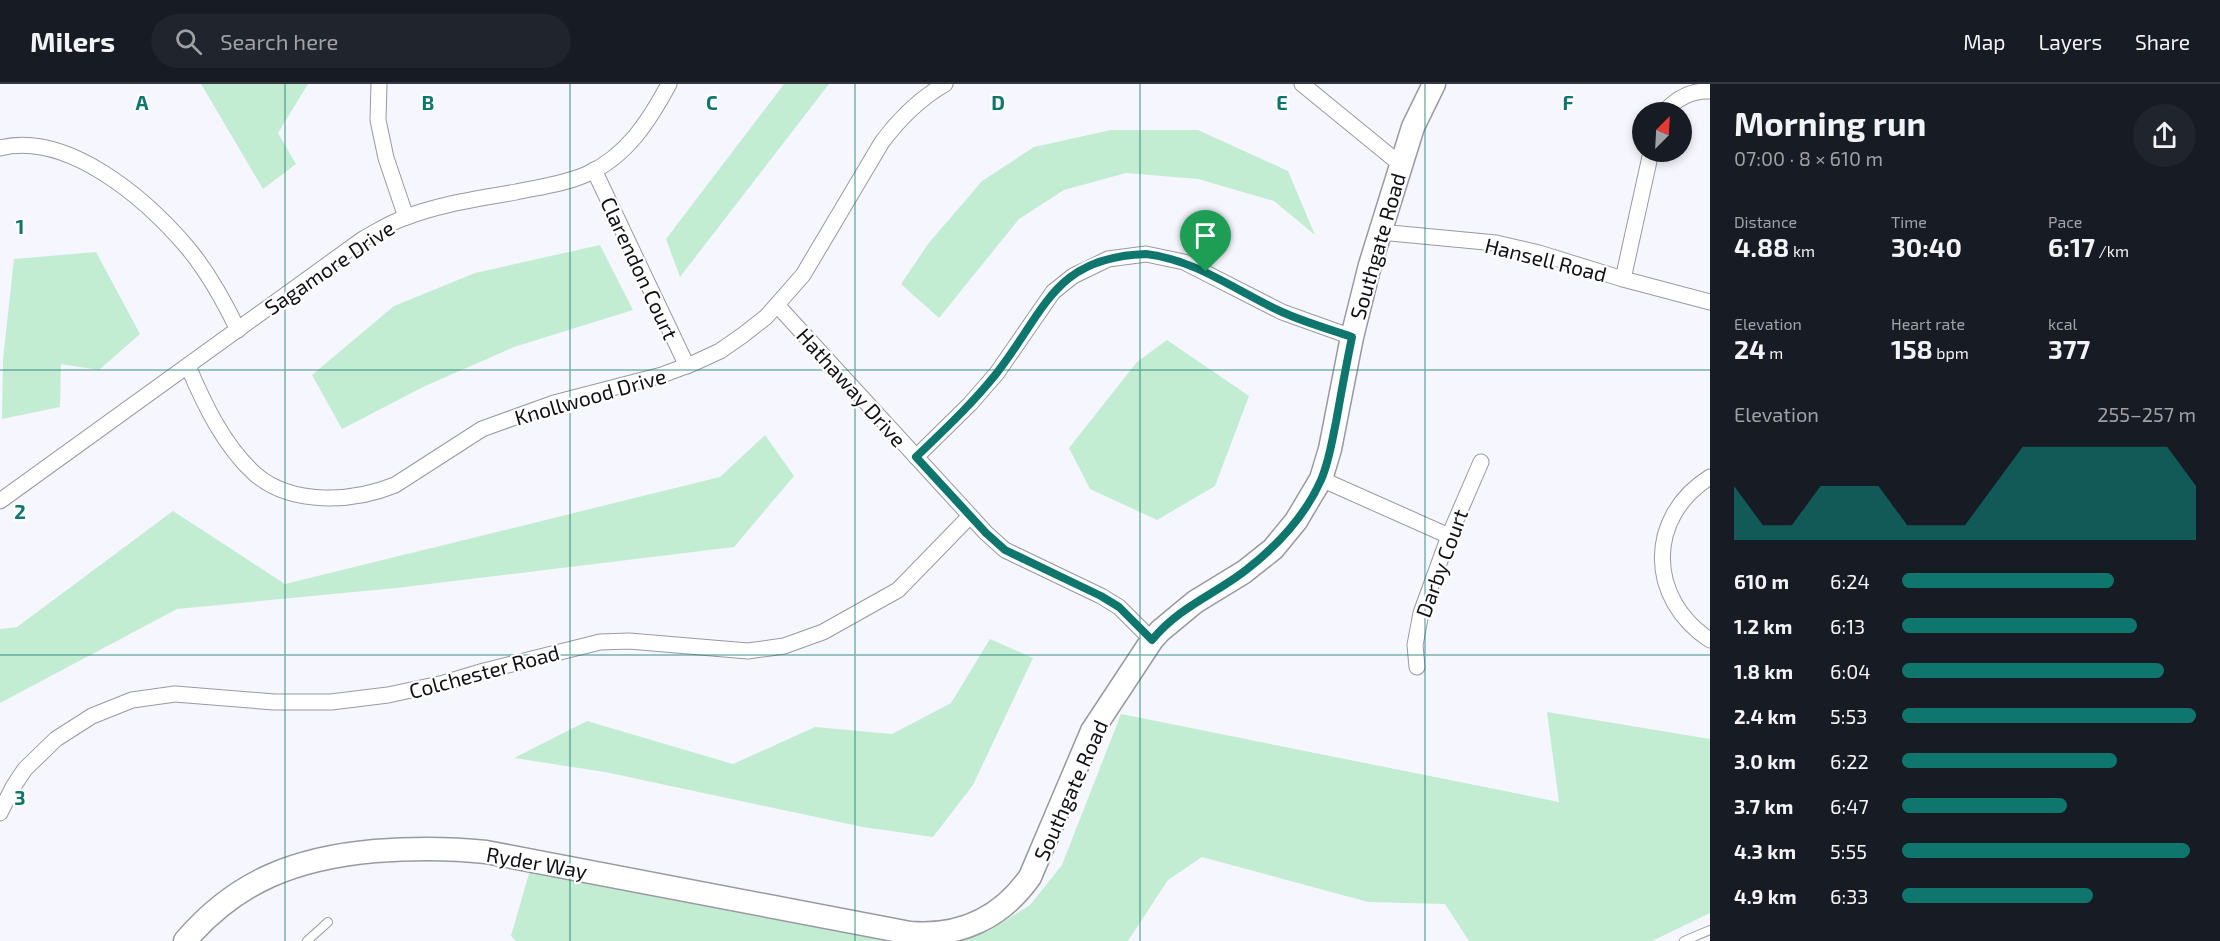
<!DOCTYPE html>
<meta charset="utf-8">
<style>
:root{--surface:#171b24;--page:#20242c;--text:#f1f3f6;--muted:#9ea1a6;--line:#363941;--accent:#0f766e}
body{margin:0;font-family:"Exo 2",sans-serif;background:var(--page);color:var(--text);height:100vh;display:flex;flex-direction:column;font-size:22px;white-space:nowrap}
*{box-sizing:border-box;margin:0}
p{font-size:20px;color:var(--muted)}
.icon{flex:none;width:33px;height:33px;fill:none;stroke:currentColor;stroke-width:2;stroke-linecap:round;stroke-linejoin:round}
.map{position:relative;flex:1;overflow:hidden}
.drawer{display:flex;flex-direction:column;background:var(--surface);width:510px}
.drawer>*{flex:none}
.needle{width:39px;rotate:24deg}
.controls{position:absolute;left:1632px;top:18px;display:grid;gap:12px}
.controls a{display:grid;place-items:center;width:60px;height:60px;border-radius:50%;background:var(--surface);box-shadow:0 3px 9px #0003;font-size:30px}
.pin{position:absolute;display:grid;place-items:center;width:51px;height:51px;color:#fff;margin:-62px -26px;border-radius:50% 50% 50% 0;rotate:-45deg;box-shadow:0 0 6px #0007}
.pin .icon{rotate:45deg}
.round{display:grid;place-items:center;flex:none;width:63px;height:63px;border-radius:32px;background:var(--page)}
.overview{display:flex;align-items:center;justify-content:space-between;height:102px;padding:0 24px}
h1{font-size:33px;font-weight:700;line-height:45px}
.figures{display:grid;grid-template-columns:repeat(3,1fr);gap:9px;height:102px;padding:6px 24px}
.figures div{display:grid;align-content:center}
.figures b{font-size:26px;font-weight:700}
.figures small{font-size:16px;font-weight:400}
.figures p{font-size:16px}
.chart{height:168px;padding:12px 24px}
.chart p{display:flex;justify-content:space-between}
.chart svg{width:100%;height:108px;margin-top:6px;fill:var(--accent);opacity:.7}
ul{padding:0 24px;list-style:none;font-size:20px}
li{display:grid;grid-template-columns:96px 72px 1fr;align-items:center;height:45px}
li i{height:15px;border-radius:8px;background:var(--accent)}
header{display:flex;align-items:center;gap:36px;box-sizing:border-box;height:84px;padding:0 30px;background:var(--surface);border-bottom:2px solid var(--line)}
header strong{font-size:28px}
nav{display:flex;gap:33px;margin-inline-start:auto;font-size:21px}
.search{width:420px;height:54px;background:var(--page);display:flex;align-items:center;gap:15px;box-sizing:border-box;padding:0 21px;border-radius:33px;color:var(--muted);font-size:22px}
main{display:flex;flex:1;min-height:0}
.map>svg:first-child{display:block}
</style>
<header>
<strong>Milers</strong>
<div class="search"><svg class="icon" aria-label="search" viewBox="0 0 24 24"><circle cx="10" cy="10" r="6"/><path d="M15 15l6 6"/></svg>Search here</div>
<nav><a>Map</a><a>Layers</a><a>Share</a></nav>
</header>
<main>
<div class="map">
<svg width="1710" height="857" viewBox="0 0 1710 857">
<rect width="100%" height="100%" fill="#f6f6fe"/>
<g fill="#c3edd2">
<path d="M201,0h107l-30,49 18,31 -33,25z"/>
<path d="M784,0h45l-149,193 -14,-38z"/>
<path d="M1111,46h87l90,41 27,64 -41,-34 -76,-22 -72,-6 -62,17 -45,29 -80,99 -38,-34 27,-40 54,-63 52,-34z"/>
<path d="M600,161l33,65 -119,37 -91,40 -81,42 -30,-54 82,-69 81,-33z"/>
<path d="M96,168l44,82 -41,36 -38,-6 -1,43 -58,12 1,-60 11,-100z"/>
<path d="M1167,256l82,56 -34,90 -58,34 -67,-31 -21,-41 68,-86z"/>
<path d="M765,351l29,41 -60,71 -338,41 -219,21 -177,94v-74l17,-2 156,-116 112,73 435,-107z"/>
<path d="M990,555l43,19 -60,127 -40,52 -70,-10 -258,-55 -91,-14 73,-37 146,43 82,-37 77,7 59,-31z"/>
<path d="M1547,628l163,27v174l-58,28h-183l-24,-37 -77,-2 -166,-45 -34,23 -40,61h-169l30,-10 41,-26 32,-40 59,-151 438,88z"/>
<path d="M532,779l374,78h-390l-5,-5z"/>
</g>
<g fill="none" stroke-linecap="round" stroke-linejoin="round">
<g stroke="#9999a3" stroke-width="10">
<g id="lane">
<path d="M307,857l21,-19"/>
<path d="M1684,857l26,-11"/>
</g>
</g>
<g stroke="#9999a3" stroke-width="17">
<g id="street">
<path d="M379,0l-1,36 8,38 20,59"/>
<path d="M1302,0l98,80"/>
<path d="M1664,28c12,-13 27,-22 46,-21"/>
<path d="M0,64c68,-17 146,51 187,99 21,25 37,54 51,83"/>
<path d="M594,86l93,196"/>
<path d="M1380,148l116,11 43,10 84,26 87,23"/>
<path d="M1623,195l28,-127"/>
<path d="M777,221l209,228 19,17 96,46 18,11 33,33"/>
<path d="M188,282c16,38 36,80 67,108 37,32 98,28 140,11l87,-56 72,-26 108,-28 32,-12 26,-12 23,-16 23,-18 37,-42 79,-133c18,-24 37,-43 63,-58"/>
<path d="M916,373l54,-53 27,-31 56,-81 20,-16 35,-17 38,-5 38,8 98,50 70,25"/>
<path d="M1710,393c-64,40 -63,122 0,163"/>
<path d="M1321,395l128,57"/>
<path d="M0,417l363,-262c13,-7 26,-16 41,-21 35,-14 74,-19 112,-26 23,-5 49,-8 71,-18 40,-18 62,-53 82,-90"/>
<path d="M1417,583l-2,-22 6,-32 28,-77 32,-74"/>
<path d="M0,729l13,-26 12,-18 31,-30 36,-23 40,-16 43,-6 99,8h57l57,-7 56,-12 40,-12 116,-29 29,-1 119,10 36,-5 39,-14 75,-42 72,-74"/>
</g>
</g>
<g stroke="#9999a3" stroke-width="25">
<path id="secondary" d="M185,857c52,-61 112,-83 190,-90 38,-3 74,-3 111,1l424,81c50,4 91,-15 120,-56l62,-146 60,-91 8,-9 35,-29 49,-30 29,-23 23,-28 25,-42 9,-30 22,-112 18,-72 43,-138 21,-43"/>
</g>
<use href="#lane" stroke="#fff" stroke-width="8"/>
<use href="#street" stroke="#fff" stroke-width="15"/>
<use href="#secondary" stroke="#fff" stroke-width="22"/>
</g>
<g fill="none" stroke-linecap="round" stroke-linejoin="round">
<g stroke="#fff" stroke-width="12">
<path id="route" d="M1146,170c51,6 90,37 136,58 22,10 47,17 70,25 -6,29 -11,57 -16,85 -4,19 -7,40 -15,58 -16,36 -44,66 -75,90 -32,25 -67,37 -94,70l-33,-33 -18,-11 -96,-46 -19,-17 -70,-76c28,-27 56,-53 80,-83 49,-62 57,-117 150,-120z"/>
</g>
<use href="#route" stroke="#0f766e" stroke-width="8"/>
</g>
<path fill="none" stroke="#0f766e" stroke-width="1.5" stroke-opacity="0.55" d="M285,0v857M570,0v857M855,0v857M1140,0v857M1425,0v857M0,286h1710M0,571h1710"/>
<g text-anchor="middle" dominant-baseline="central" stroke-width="4.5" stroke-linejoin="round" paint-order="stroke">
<g font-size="21" fill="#111115" stroke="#fff">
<text transform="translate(1377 162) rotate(-74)">Southgate Road</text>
<text transform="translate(1546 175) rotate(14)">Hansell Road</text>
<text transform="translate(329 183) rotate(-34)">Sagamore Drive</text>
<text transform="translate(640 184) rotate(65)">Clarendon Court</text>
<text transform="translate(852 303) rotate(48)">Hathaway Drive</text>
<text transform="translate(590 312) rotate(-16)">Knollwood Drive</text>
<text transform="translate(1441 479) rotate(-70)">Darby Court</text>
<text transform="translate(484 587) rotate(-15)">Colchester Road</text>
<text transform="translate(1070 706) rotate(-66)">Southgate Road</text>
<text transform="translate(537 778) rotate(10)">Ryder Way</text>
</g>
</g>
<g font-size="20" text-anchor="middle" font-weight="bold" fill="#0f766e" stroke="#fff" stroke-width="4.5" stroke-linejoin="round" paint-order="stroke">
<text x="142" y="26">A</text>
<text x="428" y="26">B</text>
<text x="712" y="26">C</text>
<text x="998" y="26">D</text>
<text x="1282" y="26">E</text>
<text x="1568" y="26">F</text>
<text x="20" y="150">1</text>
<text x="20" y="435">2</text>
<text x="20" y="721">3</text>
</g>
</svg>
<div class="controls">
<a><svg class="needle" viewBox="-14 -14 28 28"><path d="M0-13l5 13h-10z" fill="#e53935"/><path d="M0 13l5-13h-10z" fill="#9ea1a6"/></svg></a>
</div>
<div class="pin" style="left:1206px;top:188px;background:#1e9e55"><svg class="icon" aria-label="arrive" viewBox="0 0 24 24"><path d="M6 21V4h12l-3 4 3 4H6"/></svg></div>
</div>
<section class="drawer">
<div class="overview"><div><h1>Morning run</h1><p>07:00 · 8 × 610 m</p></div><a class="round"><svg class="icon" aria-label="share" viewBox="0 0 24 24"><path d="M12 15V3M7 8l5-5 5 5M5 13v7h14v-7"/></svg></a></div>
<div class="figures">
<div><p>Distance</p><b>4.88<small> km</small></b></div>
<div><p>Time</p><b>30:40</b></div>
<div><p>Pace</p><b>6:17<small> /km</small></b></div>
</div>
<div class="figures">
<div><p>Elevation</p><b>24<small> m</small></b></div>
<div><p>Heart rate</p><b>158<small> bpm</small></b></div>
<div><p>kcal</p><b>377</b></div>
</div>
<div class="chart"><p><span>Elevation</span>255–257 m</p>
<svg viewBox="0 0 160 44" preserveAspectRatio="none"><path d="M0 44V22L10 38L20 38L30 22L40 22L50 22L60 38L70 38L80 38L90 22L100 6L110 6L120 6L130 6L140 6L150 6L160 22V44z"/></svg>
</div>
<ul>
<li><b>610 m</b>6:24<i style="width:72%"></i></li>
<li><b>1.2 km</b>6:13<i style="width:80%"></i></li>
<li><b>1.8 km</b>6:04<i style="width:89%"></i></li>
<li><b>2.4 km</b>5:53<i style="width:100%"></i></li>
<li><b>3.0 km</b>6:22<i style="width:73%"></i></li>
<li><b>3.7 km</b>6:47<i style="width:56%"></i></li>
<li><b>4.3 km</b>5:55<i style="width:98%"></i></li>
<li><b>4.9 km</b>6:33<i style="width:65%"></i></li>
</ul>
</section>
</main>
